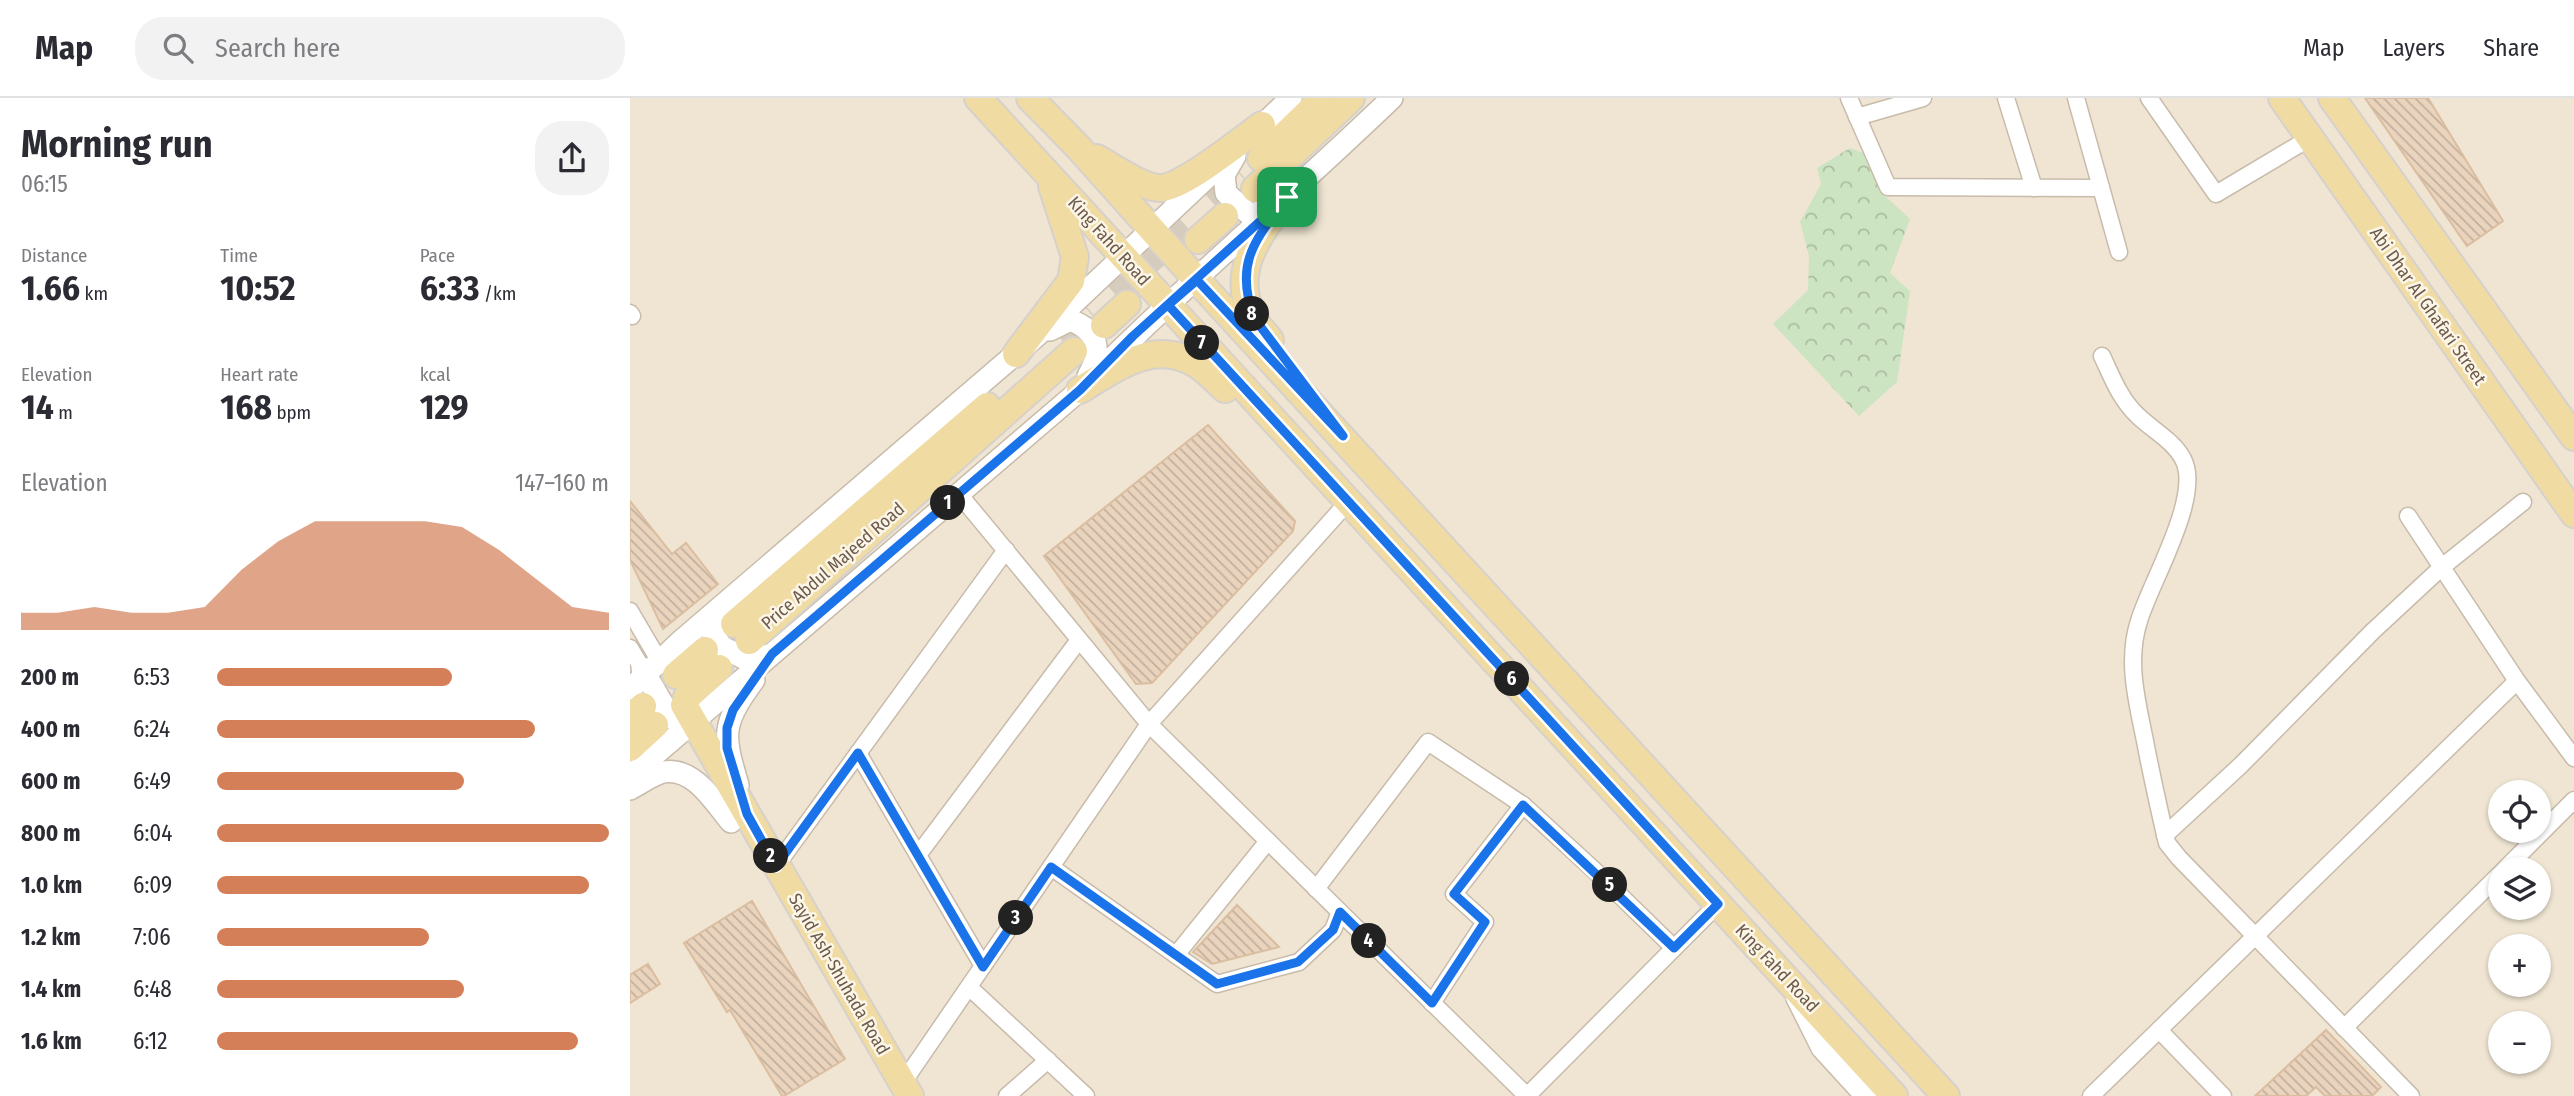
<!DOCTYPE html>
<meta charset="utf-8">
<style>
:root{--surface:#fff;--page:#f2f2f3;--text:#2b2b33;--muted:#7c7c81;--line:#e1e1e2;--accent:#d47f57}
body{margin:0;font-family:"Fira Sans Condensed",sans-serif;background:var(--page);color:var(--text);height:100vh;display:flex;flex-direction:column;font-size:26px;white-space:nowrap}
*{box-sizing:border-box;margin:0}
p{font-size:23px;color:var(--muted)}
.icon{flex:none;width:38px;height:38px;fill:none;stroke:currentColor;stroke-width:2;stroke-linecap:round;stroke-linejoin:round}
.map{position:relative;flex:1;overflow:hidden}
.panel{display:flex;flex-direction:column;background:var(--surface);width:630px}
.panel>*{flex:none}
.fabs{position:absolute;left:1858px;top:682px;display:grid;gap:14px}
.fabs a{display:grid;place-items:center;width:63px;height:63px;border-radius:50%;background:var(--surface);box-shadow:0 2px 5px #0004;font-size:35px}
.pin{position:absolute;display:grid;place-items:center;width:60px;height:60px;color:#fff;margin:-30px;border-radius:14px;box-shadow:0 4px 10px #0006}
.km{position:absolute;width:35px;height:35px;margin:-18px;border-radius:50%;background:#222;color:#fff;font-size:19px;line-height:35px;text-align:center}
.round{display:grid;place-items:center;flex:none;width:74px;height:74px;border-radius:28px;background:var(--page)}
.overview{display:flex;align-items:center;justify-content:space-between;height:119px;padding:0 21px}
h1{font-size:38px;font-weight:700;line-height:52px}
.stats{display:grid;grid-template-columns:repeat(3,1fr);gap:10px;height:119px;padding:7px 21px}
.stats div{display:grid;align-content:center}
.stats b{font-size:35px;font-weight:700}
.stats small{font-size:19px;font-weight:400}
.stats p{font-size:19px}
.chart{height:196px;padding:14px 21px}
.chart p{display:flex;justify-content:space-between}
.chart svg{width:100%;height:126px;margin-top:7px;fill:var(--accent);opacity:.7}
ul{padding:0 21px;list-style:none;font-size:23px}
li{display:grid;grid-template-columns:112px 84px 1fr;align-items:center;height:52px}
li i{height:18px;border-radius:9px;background:var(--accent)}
header{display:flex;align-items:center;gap:42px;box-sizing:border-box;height:98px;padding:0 35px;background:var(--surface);border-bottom:2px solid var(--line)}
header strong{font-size:33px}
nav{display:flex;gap:38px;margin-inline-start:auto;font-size:24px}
.search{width:490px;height:63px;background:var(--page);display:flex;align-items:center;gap:18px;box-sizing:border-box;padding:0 24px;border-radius:28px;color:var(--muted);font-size:26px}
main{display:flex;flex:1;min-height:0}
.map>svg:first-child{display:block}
</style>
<header>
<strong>Map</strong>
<div class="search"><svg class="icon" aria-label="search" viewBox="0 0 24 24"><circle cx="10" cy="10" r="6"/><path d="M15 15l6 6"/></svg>Search here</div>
<nav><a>Map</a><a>Layers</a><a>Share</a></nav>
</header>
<main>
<section class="panel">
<div class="overview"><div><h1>Morning run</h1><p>06:15</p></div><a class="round"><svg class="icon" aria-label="share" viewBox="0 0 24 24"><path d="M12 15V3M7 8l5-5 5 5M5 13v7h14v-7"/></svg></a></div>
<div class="stats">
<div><p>Distance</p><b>1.66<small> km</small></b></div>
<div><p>Time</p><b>10:52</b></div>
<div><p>Pace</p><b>6:33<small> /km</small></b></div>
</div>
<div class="stats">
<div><p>Elevation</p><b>14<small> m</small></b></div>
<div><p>Heart rate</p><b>168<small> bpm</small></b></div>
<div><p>kcal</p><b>129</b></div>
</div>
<div class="chart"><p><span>Elevation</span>147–160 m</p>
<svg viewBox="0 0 160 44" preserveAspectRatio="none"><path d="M0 44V38L10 38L20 36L30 38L40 38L50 36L60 23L70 13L80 6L90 6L100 6L110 6L120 8L130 16L140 26L150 36L160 38V44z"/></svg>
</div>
<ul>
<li><b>200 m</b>6:53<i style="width:60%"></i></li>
<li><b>400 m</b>6:24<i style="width:81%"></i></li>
<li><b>600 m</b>6:49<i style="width:63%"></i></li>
<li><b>800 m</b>6:04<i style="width:100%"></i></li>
<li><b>1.0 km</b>6:09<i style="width:95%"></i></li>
<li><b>1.2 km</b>7:06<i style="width:54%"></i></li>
<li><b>1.4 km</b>6:48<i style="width:63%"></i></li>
<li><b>1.6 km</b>6:12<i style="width:92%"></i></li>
</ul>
</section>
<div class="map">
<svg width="1944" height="998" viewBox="0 0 1944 998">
<defs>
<pattern id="forest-crowns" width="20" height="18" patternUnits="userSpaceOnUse" patternTransform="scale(1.75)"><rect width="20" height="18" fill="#cde4c3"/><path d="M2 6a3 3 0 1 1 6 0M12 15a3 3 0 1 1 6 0" fill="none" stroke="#abbca1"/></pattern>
<pattern id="building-back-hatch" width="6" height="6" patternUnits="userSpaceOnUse" patternTransform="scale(1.75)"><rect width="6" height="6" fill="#ead4be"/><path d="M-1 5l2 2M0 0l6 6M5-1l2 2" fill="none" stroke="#c2af9d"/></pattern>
</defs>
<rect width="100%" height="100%" fill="#f9f2e3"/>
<path fill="#efe5d2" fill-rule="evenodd" d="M0,0h1944v998h-1944zM1871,695h38v38h-38zM1871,772h38v38h-38zM1871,849h38v38h-38zM1871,926h38v38h-38z"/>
<path fill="url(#forest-crowns)" d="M1220,50l16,6 17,40 27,25 -20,54 20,18 -13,91 -38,34 -86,-92 35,-34 1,-34 -9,-34 21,-38 -4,-16z"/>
<g fill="url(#building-back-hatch)" stroke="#dbbda0" stroke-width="2">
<path d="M1735,0h63l75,123 -36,25z"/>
<path d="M578,327l87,96 -2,10 -141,152 -16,1 -92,-128z"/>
<path d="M0,403l42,53 14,-11 32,41 -55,45 -33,-69z"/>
<path d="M122,803l93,158 -61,37h-2l-52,-86 -3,2 -43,-69z"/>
<path d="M607,807l42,42 -67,17 -19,-12z"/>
<path d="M18,866l12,20 -30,19v-28z"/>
<path d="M1696,932l55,57 -9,9h-47l-9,-9 -10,9h-51z"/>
</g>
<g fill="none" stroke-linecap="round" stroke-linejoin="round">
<g stroke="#d6ccbd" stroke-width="26" stroke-dasharray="26 13" stroke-linecap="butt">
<path d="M583,105l30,-27"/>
<path d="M484,195l73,-66"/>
<path d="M432,242l30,-27"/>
</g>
<g stroke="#c8bbab" stroke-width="19">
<g id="minor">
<path d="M1219,0l39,89 213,1"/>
<path d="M1376,0l28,90"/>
<path d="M1446,0l43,154"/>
<path d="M1519,0l67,96 94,-56"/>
<path d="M1227,19l66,-19"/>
<path d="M0,215l2,3"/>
<path d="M1472,258c10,21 18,43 35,59 14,14 37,26 46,44 20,37 -33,124 -44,162 -13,40 -2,80 6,120 6,32 13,63 20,94"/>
<path d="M329,396l190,230 378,372h-3"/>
<path d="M1778,418l109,165"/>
<path d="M0,513l27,46"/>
<path d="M0,550l12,20"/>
<path d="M228,655l125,213"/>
<path d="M288,757l161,-215"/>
<path d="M146,768l230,-316"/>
<path d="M421,769l166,117 82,-22 34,-32 7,-18"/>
<path d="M1874,772l70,-70"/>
<path d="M686,791l112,-147 95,63 71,65 80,78"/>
<path d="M546,857l92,-114"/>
<path d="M339,889l117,109"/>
<path d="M802,905l53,-81 -31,-28 69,-89"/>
<path d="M1714,930l157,-155"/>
<path d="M1529,932l64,66"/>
<path d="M272,986l247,-360 199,-222"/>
<path d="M377,998l41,-36"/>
<path d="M897,998l191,-192"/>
<path d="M1461,998l426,-415 57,77"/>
<path d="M1781,998l-232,-238 -12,-15 -2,-8 76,-70 132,-134 69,-64 81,-65"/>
</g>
</g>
<g stroke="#c8bbab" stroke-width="24">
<g id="tertiary">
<path d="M622,37l39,-37"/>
<path d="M605,58l-11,19 2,18 23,21h6l17,-10"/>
<path d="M420,232l20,-10c28,10 33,31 18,56"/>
<path d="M91,511l-8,15v9l8,13 24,13 25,-4"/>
<path d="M12,570l29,50"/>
<path d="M0,591l52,-49 379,-325 157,-148"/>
<path d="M0,678l450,-386c100,-101 209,-193 312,-292"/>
<path d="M108,687c-15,-51 -17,-60 16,-105"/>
<path d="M0,691c10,-5 23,-15 34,-17 30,-5 50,30 67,50"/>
<path d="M1167,900l25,50 44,48"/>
</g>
</g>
<g stroke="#d6d1cd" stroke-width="30">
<g id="primary">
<path d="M348,0l916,998"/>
<path d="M400,0l48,49 119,133 749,816"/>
<path d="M1652,0l292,416"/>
<path d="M1702,0l242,339"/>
<path d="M467,60c16,9 47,31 64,30 23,-1 80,-48 101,-63"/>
<path d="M631,60l62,-60"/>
<path d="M625,91l96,-91"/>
<path d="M568,142l27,-24"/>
<path d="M474,227l23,-21"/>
<path d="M640,242c-5,-7 -13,-14 -17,-22 -24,-48 7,-84 34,-121"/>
<path d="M386,256l55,-73 4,-24 -23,-71"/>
<path d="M450,292c35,-21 74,-52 116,-26 10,6 20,17 29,25"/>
<path d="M104,526l253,-218"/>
<path d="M119,543l325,-290"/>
<path d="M46,577l29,-25"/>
<path d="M57,599l32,-29"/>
<path d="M54,607l226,391"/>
<path d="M0,620l13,-12"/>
<path d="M0,650l25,-23"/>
</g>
</g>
<use href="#minor" stroke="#fff" stroke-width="16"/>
<use href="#tertiary" stroke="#fff" stroke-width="21"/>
<use href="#primary" stroke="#f0dba3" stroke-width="26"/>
</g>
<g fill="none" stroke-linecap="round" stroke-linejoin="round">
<g stroke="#fff" stroke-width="14">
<path id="route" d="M657,99l-154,139 -53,54 -308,264 -39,56 -6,18v20l20,66 29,52 82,-113 125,214 68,-100 166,117 81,-22 35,-32 7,-18 92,91 53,-81 -31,-28 69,-89 151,143 44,-44 -550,-599 29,-25 146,156 -89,-118c-20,-56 1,-77 33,-121"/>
</g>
<use href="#route" stroke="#1a73e8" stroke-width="9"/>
</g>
<g text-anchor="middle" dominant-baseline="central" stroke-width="5" stroke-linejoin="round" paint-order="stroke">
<g font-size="18" fill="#6d5b4c" stroke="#fcf6e8">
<text transform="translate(479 143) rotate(48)">King Fahd Road</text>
<text transform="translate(1798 208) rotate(55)">Abi Dhar Al Ghafari Street</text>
<text transform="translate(203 468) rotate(-41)">Price Abdul Majeed Road</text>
<text transform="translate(1147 870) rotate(47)">King Fahd Road</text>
<text transform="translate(209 876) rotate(60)">Sayid Ash-Shuhada Road</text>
</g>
</g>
</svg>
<div class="fabs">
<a><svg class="icon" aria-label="locate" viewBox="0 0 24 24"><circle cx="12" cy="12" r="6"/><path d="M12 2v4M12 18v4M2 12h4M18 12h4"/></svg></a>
<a><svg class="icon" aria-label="layers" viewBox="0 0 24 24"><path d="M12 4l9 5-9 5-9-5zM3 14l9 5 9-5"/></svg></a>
<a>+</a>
<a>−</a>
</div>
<div class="pin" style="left:657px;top:99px;background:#1e9e55"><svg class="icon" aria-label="arrive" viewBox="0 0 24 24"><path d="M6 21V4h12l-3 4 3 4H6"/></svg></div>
<b class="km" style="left:318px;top:405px">1</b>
<b class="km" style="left:141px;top:758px">2</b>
<b class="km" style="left:386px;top:820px">3</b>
<b class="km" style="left:739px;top:843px">4</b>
<b class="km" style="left:980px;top:787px">5</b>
<b class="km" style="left:882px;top:581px">6</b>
<b class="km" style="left:572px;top:245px">7</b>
<b class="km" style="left:622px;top:216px">8</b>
</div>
</main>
